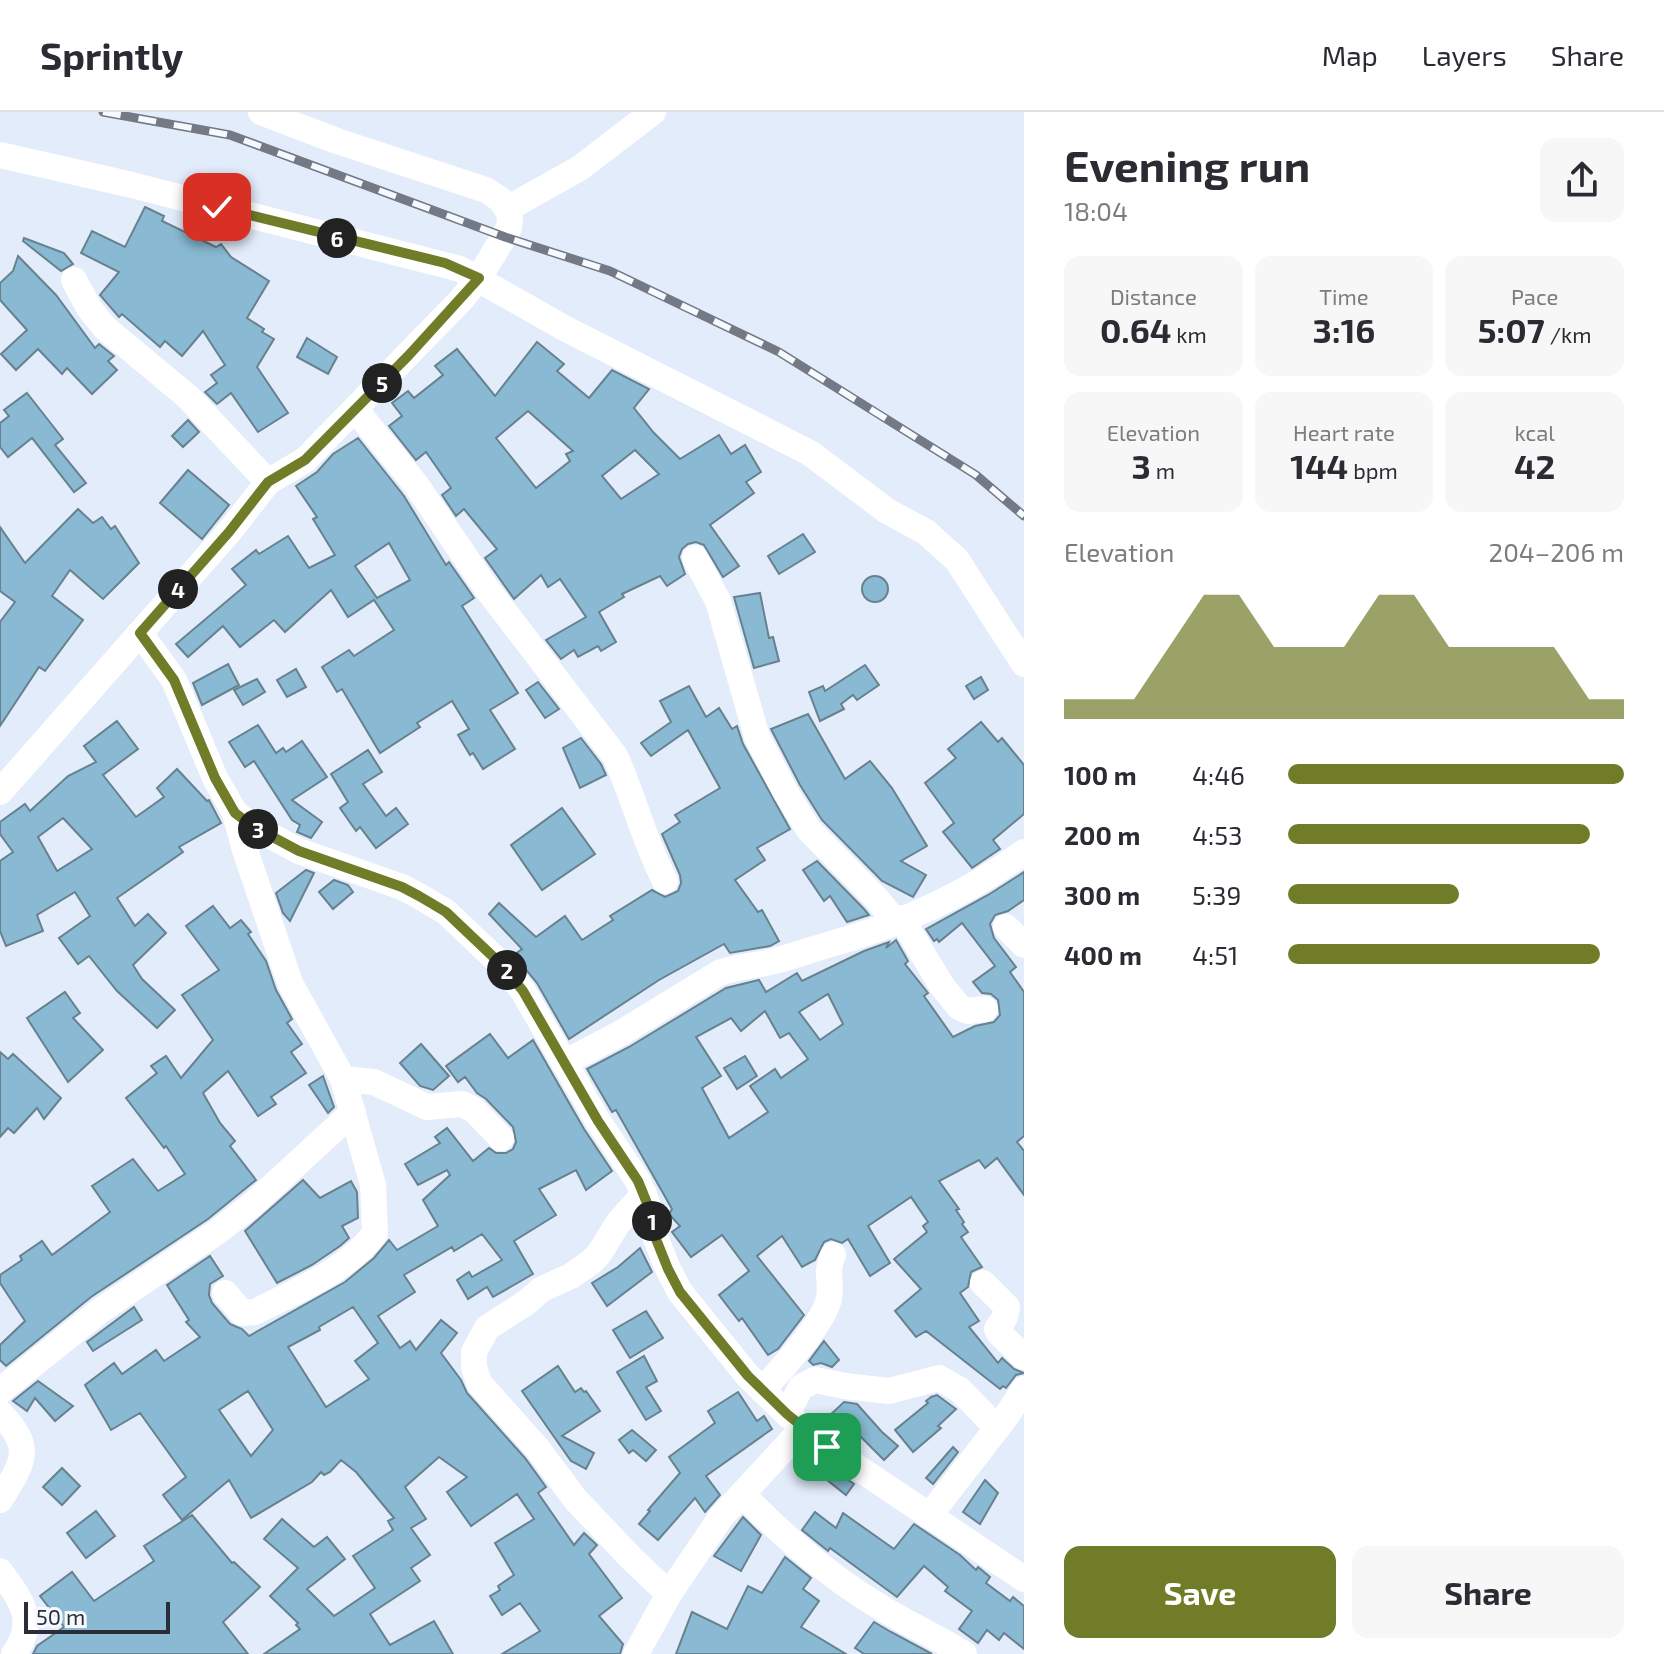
<!DOCTYPE html>
<meta charset="utf-8">
<style>
:root{--surface:#fff;--page:#f7f7f7;--text:#2b2b33;--muted:#7c7c81;--line:#e1e1e2;--accent:#717c29}
body{margin:0;font-family:"Exo 2",sans-serif;background:var(--page);color:var(--text);height:100vh;display:flex;flex-direction:column;font-size:30px;white-space:nowrap}
*{box-sizing:border-box;margin:0}
p{font-size:26px;color:var(--muted)}
.icon{flex:none;width:44px;height:44px;fill:none;stroke:currentColor;stroke-width:2;stroke-linecap:round;stroke-linejoin:round}
.map{position:relative;flex:1;overflow:hidden}
.panel{display:flex;flex-direction:column;background:var(--surface);width:640px}
.panel>*{flex:none}
.scale{position:absolute;left:24px;bottom:20px;width:146px;box-sizing:border-box;padding-left:8px;border:4px solid #292e38;border-top:0;font-size:22px;line-height:28px;white-space:nowrap;color:#292e38;-webkit-text-stroke:6px #f6f9fe;paint-order:stroke}
.pin{position:absolute;display:grid;place-items:center;width:68px;height:68px;color:#fff;margin:-34px;border-radius:16px;box-shadow:0 4px 12px #0006}
.km{position:absolute;width:40px;height:40px;margin:-20px;border-radius:50%;background:#222;color:#fff;font-size:22px;line-height:40px;text-align:center}
.round{display:grid;place-items:center;flex:none;width:84px;height:84px;border-radius:16px;background:var(--page)}
.headline{display:flex;align-items:center;justify-content:space-between;height:136px;padding:0 40px}
h1{font-size:44px;font-weight:700;line-height:60px}
.metrics{display:grid;grid-template-columns:repeat(3,1fr);gap:12px;height:136px;padding:8px 40px}
.metrics div{display:grid;align-content:center;border-radius:16px;background:var(--page);text-align:center}
.metrics b{font-size:34px;font-weight:700}
.metrics small{font-size:22px;font-weight:400}
.metrics p{font-size:22px}
.chart{height:224px;padding:16px 40px}
.chart p{display:flex;justify-content:space-between}
.chart svg{width:100%;height:144px;margin-top:8px;fill:var(--accent);opacity:.7}
.button{display:flex;gap:16px;margin-top:auto;padding:16px 40px}
.button a{flex:1;height:92px;border-radius:16px;background:var(--accent);color:#fff;font-size:32px;font-weight:700;line-height:92px;text-align:center}
.button a+a{background:var(--page);color:var(--text)}
ul{padding:0 40px;list-style:none;font-size:26px}
li{display:grid;grid-template-columns:128px 96px 1fr;align-items:center;height:60px}
li i{height:20px;border-radius:10px;background:var(--accent)}
header{display:flex;align-items:center;gap:48px;box-sizing:border-box;height:112px;padding:0 40px;background:var(--surface);border-bottom:2px solid var(--line)}
header strong{font-size:38px}
nav{display:flex;gap:44px;margin-inline-start:auto;font-size:28px}
main{display:flex;flex:1;min-height:0}
.map>svg:first-child{display:block}
</style>
<header>
<strong>Sprintly</strong>
<nav><a>Map</a><a>Layers</a><a>Share</a></nav>
</header>
<main>
<div class="map">
<svg width="1024" height="1542" viewBox="0 0 1024 1542">
<rect width="100%" height="100%" fill="#e3ecfb"/>
<g fill="#89b9d3" stroke="#67818f" stroke-width="2" fill-rule="evenodd">
<path d="M145,95l19,9 -2,5 54,26 5,-3 10,13 38,24 -22,37 17,11 -2,3 12,7 -17,28 31,46 -30,19 -27,-39 -14,11 -12,-12 12,-9 -6,-8 14,-10 -22,-34 -21,25 -17,-15 -5,6 -38,-33 -3,3 -19,-22 19,-23 -38,-19 11,-22 33,16z"/>
<path d="M24,126l40,15 9,11 -12,7 -38,-30z"/>
<path d="M18,144l38,39 39,53 4,-4 15,12 -6,5 9,9 -25,24 -25,-26 -5,6 -24,-25 -22,21 -15,-16 26,-24 -27,-30v-17l13,-12z"/>
<path d="M307,226l30,19 -9,17 -31,-17z"/>
<path d="M537,230l27,22 -7,7 32,27 23,-28 37,19 -15,19 20,25 26,26 39,-24 12,19 14,-9 16,27 -15,10 8,11 -44,32 29,41 -16,11 -19,-32 -8,-3 -8,2 -6,5 -3,8 6,17 -18,12 -7,-10 -38,18 2,3 -25,15 17,30 -15,9 -3,-5 -20,11 -4,-7 -13,9 -15,-19 40,-23 -26,-38 -12,8 -7,-12 -27,24 -29,-41 12,-9 -33,-40 -8,7 -14,-21 9,-7 -25,-36 -10,8 -27,-34 13,-10 -10,-13 16,-12 6,7 29,-23 -8,-9 22,-17 38,47zM528,299l45,40 -7,3 4,7 -34,27 -40,-50zM635,338l24,24 -38,25 -19,-23z"/>
<path d="M27,281l36,46 -8,6 31,38 -12,9 -42,-54 -24,19 -8,-10v-24l9,-7 -5,-6z"/>
<path d="M188,308l11,12 -16,15 -11,-11z"/>
<path d="M358,326l46,58 42,69 3,-3 25,36 -12,8 56,87 -28,17 25,39 -32,20 -10,-16 -3,2 -12,-20 11,-6 -17,-28 -35,22 3,4 -40,26 -38,-64 -5,3 -15,-25 27,-17 5,6 40,-26 -20,-30 -26,17 -17,-27 -46,42 -11,-12 -34,27 -17,-21 -35,31 -12,-13 70,-59 -14,-16 24,-19 3,4 29,-18 21,32 26,-13 -22,-36 4,-2 -21,-31 21,-14 16,-18zM389,431l21,37 -33,18 -22,-32z"/>
<path d="M188,358l41,35 -27,34 -42,-36z"/>
<path d="M78,397l15,14 9,-6 9,12 4,-3 24,37 -36,36 -33,-29 -18,26 31,24 -38,51 -6,-4 -39,59v-104l15,-20 -15,-11v-64l25,36z"/>
<path d="M803,422l12,18 -36,22 -11,-18z"/>
<circle cx="875" cy="477" r="13"/>
<path d="M760,481l9,45 4,-1 6,24 -25,7 -20,-71z"/>
<path d="M228,552l11,21 -37,20 -9,-22z"/>
<path d="M865,553l14,20 -22,15 -4,-5 -12,9 3,5 -24,12 -11,-29 14,-6 2,5z"/>
<path d="M296,557l10,18 -19,10 -10,-17z"/>
<path d="M981,565l7,13 -14,9 -8,-13z"/>
<path d="M257,567l8,13 -22,13 -9,-15z"/>
<path d="M538,570l21,27 -14,9 -19,-28z"/>
<path d="M689,574l17,31 13,-9 13,21 5,-3 6,18 47,85 -33,19 8,12 -30,20 23,32 4,-2 17,31 -9,5 -40,7 -6,-9 -65,36 -90,59 -32,-56 -23,-28 8,-6 -33,-35 10,-11 37,34 29,-21 17,24 31,-20 -3,-4 42,-26 13,7 13,-6 3,-8 -1,-8 -18,-41 18,-12 -5,-7 45,-27 -32,-58 -37,26 -10,-13 30,-21 -11,-21z"/>
<path d="M808,602l37,65 25,-18 22,27 35,58 -26,15 25,14 -13,22 -31,-16 -60,-61 -22,-35 -29,-56z"/>
<path d="M117,609l21,28 -35,26 33,42 28,-20 -7,-9 20,-19 30,32 2,-1 12,23 -42,24 4,5 -66,46 18,28 13,-12 18,19 -33,32 9,14 33,31 -18,18 -40,-37 -28,-35 -11,8 -19,-26 31,-22 -15,-24 -38,23 6,16 -37,15 -6,-15v-70l13,-9 -13,-18v-12l25,-18 5,7 38,-35 28,-14 -12,-16zM63,706l29,31 -35,22 -19,-34z"/>
<path d="M981,610l17,20 4,-4 22,27v49l-31,26 7,9 -28,19 -29,-36 11,-9 -29,-40 31,-25 -8,-9z"/>
<path d="M258,613l18,28 7,-5 3,4 16,-11 25,36 -35,23 30,22 -11,16 -14,-6 3,-7 -8,-5 -38,-59 -9,6 -16,-25z"/>
<path d="M581,626l20,26 5,11 -26,13 -17,-40z"/>
<path d="M368,638l14,22 -19,12 23,32 10,-8 12,16 -32,24 -16,-21 -4,4 -16,-23 8,-6 -17,-28z"/>
<path d="M562,696l33,46 -53,36 -31,-45z"/>
<path d="M817,749l47,48 5,6 -22,7 -17,-26 -6,5 -21,-31z"/>
<path d="M306,758l8,3 -24,48 -7,-8 -7,-20z"/>
<path d="M1024,760v28l-16,11 -13,4 -5,9 4,14 22,29 -6,5 14,20v144l-7,6 7,9v44l-27,-37 -12,10 -6,-8 -40,21 20,28 -3,1 8,12 -2,2 6,8 -7,5 21,30 -11,5 -3,15 -8,6 19,28 -10,6 29,36 4,-5 12,11 10,4 -8,2 -10,13 -3,-2 -3,3 -74,-58 -10,6 -21,-26 26,-22 -27,-30 33,-27 -4,-6 5,-4 -17,-25 -43,29 22,37 -20,13 -22,-37 -6,4 -11,-4 -7,3 -9,18 -13,7 -20,-31 -25,20 47,59 -26,34 -10,6 -26,-37 -3,3 -20,-26 30,-24 -27,-36 -31,22 -19,-25 8,-6 -11,-12 3,-5 -56,-99 -4,2 -25,-43 42,-22 97,-59 33,-8 7,12 31,-19 5,8 62,-30 25,-9 -3,6 10,-8 12,21 -3,3 23,29 -4,3 29,41 22,-11 19,-4 6,-7 -2,-15 -7,-6 -9,-1 -9,-11 22,-16 -33,-43 -23,19 -2,-3 -3,2 -8,-12 62,-34zM828,882l15,30 -23,16 -21,-28zM765,899l15,27 9,-5 19,26 -27,19 -6,-9 -25,17 18,26 -39,26 -27,-50 19,-12 -25,-39 35,-19 10,13z"/>
<path d="M334,768l14,5 5,7 -20,17 -14,-17z"/>
<path d="M213,794l17,22 11,-8 10,12 -3,2 18,27 10,29 16,29 -5,4 15,21 -11,8 15,21 -35,24 5,7 -18,12 -30,-45 -25,22 17,30 15,18 -5,5 26,34 -48,39 -117,78 -85,69 -6,-6v-15l25,-24 -25,-38v-8l22,-15 -2,-4 22,-15 10,14 58,-43 -18,-26 41,-27 25,32 27,-17 -19,-28 -2,2 -38,-50 31,-25 -6,-7 15,-10 15,22 32,-38 -31,-45 37,-25 -33,-44z"/>
<path d="M65,880l15,21 -7,5 30,32 -35,32 -41,-64z"/>
<path d="M490,922l18,24 25,-18 51,89 28,42 -26,19 -10,-20 -37,19 17,26 -42,26 19,33 -40,23 -6,-10 -19,12 -11,-19 12,-8 3,5 30,-17 -20,-26 -28,17 -2,-4 -48,28 11,17 -37,24 22,32 10,-7 6,9 25,-30 16,13 -16,20 20,27 6,13 58,65 21,29 -8,6 36,52 10,-12 13,12 -8,9 33,44 -23,18 24,28 -3,10h-118l38,-23 -20,-28 -18,12 -12,-19 10,-6 -2,-4 16,-11 -19,-32 39,-24 -17,-25 -46,32 -24,-34 20,-15 -28,-20 -34,30 21,32 -15,9 19,27 -19,13 9,13 -50,33 20,31 44,-24 19,33h-189l36,-25 -4,-4 2,-2 -28,-27 28,-28 -34,-29 18,-20 32,28 13,-10 18,22 -38,30 27,27 41,-28 -22,-32 40,-26 -5,-9 6,-3 -38,-46 -15,-12 -11,12 -6,3 -3,-3 -9,10 -61,36 -22,-38 -47,40 -19,-25 23,-18 -46,-64 -29,17 -26,-45 29,-22 8,11 34,-24 8,11 36,-24 -14,-15 3,-2 -22,-35 43,-29 13,20 -13,8 -1,11 3,8 18,21 12,5 7,7 96,-54 29,-24 15,-18 8,10 41,-24 -15,-26 27,-25 -3,-5 -29,15 -13,-21 35,-21 -5,-6 12,-9 26,33 16,-13 7,5h10l7,-4 3,-7 -3,-15 -27,-28 -9,-6 -12,-16 -7,5 -12,-16zM353,1195l25,36 -23,18 14,18 -43,28 -38,-60 32,-17 -1,-3zM248,1279l25,39 -22,26 -32,-46z"/>
<path d="M421,932l28,32 -16,14 -13,-4 -20,-23z"/>
<path d="M0,940l8,7 5,-5 48,44 -17,21 -7,-11 -23,25 -6,-5 -8,9z"/>
<path d="M745,944l12,20 -20,13 -13,-21z"/>
<path d="M323,964l11,31 -6,6 -19,-28z"/>
<path d="M303,1068l17,18 31,-17 6,11 1,26 -16,8 7,12 -9,8 -28,19 -35,18 -32,-52z"/>
<path d="M640,1136l12,24 -45,34 -15,-23 26,-16z"/>
<path d="M134,1195l8,13 -49,31 -6,-9z"/>
<path d="M646,1199l17,27 -33,20 -17,-28z"/>
<path d="M824,1229l15,19 -7,7 -11,-4 -8,2 -4,-4z"/>
<path d="M644,1244l13,25 -11,6 15,24 -15,9 -29,-48z"/>
<path d="M558,1254l17,26 6,-4 3,4 2,-1 14,20 -38,25 32,17 -8,16 -15,-8 -49,-70z"/>
<path d="M38,1269l35,25 -18,15 -20,-23 -8,13 -14,-10z"/>
<path d="M738,1280l19,29 7,-5 8,13 -66,47 14,19 -15,17 -10,-14 -37,42 -19,-16 11,-13 -2,-1 32,-37 -11,-16 46,-34 -7,-12z"/>
<path d="M937,1283l19,14 -18,17 3,2 -28,24 -18,-22 33,-27 -2,-2 5,-4z"/>
<path d="M844,1290l13,2 25,28 16,14 -14,14 -23,-23 -8,7 -24,-28z"/>
<path d="M632,1318l24,20 -10,11 -13,-11 -4,3 -10,-13z"/>
<path d="M953,1335l5,5 -25,32 -7,-6z"/>
<path d="M805,1338l49,34 -8,11 -34,-27 5,-7z"/>
<path d="M62,1356l18,18 -18,19 -19,-18z"/>
<path d="M985,1368l13,13 -18,31 -17,-12z"/>
<path d="M96,1399l19,25 -29,22 -19,-25z"/>
<path d="M815,1400l21,16 7,-15 51,36 20,-25 46,31 16,15 2,-3 12,10 -4,6 24,18 3,-4 11,9v43l-20,-16 -5,7 -12,-10 -9,13 -19,-14 13,-18 -27,-20 3,-4 -24,-21 -27,31 -67,-49 -2,3 -26,-21z"/>
<path d="M192,1403l40,48 2,-1 26,25 -37,35 25,32h-215l4,-8 27,-19 -24,-31 32,-24 22,29 60,-40 -10,-15z"/>
<path d="M743,1405l18,18 -20,36 -27,-15z"/>
<path d="M785,1445l26,21 -8,11 16,12 -18,26 45,27h-170l16,-42 35,17 21,-43 14,7z"/>
<path d="M874,1510l17,10 41,22h-68l-9,-6z"/>
</g>
<g fill="none" stroke-linecap="round" stroke-linejoin="round">
<g stroke="#fff" stroke-width="26">
<path d="M0,43l132,30 328,84 106,60 244,124 77,58 39,21 31,28 67,104"/>
<path d="M507,97l73,-41 73,-56"/>
<path d="M74,168l15,28 16,20 83,69 80,85"/>
<path d="M356,298l61,76 70,103 128,167c19,41 29,85 50,125"/>
<path d="M695,446l23,43 39,136 29,56 23,37 67,68 19,23"/>
<path d="M140,521l34,47 41,98 20,35 19,14 45,24 103,36 17,9 27,16 59,56 18,23 75,130 40,60 11,27 7,31 12,30 12,23 68,84 39,38 40,33 197,132"/>
<path d="M0,680l229,-260 39,-50 37,-22 156,-160 18,-22 30,-50 1,-11 -3,-8 -6,-9 -15,-10 -149,-49 -76,-29"/>
<path d="M901,806l41,68 17,21 9,4 17,-2"/>
<path d="M1006,815l18,18"/>
<path d="M564,951l57,-30 98,-60c16,-6 31,-7 47,-10 22,-5 44,-13 65,-19 68,-19 137,-50 193,-92"/>
<path d="M343,967l31,3 53,25 35,-3 12,6 27,28"/>
<path d="M644,1082l-26,29 -19,31 -8,8 -20,14 -29,13 -15,13 -40,26 -13,24v15l5,16 58,65 39,52 55,58 38,36"/>
<path d="M983,1171l24,24 -2,10 -8,12 2,4 25,24"/>
<path d="M225,1181l17,20 13,-1c41,-21 92,-41 120,-79l-2,-48 -30,-106 -53,-96 -45,-133 -10,-37"/>
<path d="M762,1278c18,-19 63,-68 67,-92 3,-17 -4,-26 4,-43"/>
<path d="M0,1279l101,-81 116,-78 36,-28 100,-92"/>
<path d="M0,1301c34,35 24,48 0,87"/>
<path d="M787,1302l14,-27 14,-7 30,6 44,5 50,-13 21,12 37,38"/>
<path d="M742,1382c40,41 85,81 135,111 28,18 59,31 87,49"/>
<path d="M929,1404l76,-98 19,-29"/>
<path d="M0,1459c21,29 38,49 14,83"/>
<path d="M636,1542l33,-60 52,-77 82,-89"/>
</g>
<g stroke="#737985" stroke-width="9">
<path id="rail" d="M103,0l127,23 275,102 105,34 169,81 197,123 48,41"/>
</g>
<use href="#rail" stroke="#f6f9fe" stroke-width="6" stroke-dasharray="18" stroke-linecap="butt"/>
</g>
<g fill="none" stroke-linecap="round" stroke-linejoin="round">
<g stroke="#fff" stroke-width="16">
<path id="route" d="M217,95l228,56 34,15 -70,77 -104,105 -37,22 -39,50 -89,101 34,47 41,98 20,35 19,14 45,24 103,36 17,9 27,16 59,56 18,23 75,130 40,60 11,27 7,31 12,30 12,23 68,84 39,38 40,33"/>
</g>
<use href="#route" stroke="#717c29" stroke-width="10"/>
</g>
</svg>
<div class="scale">50 m</div>
<div class="pin" style="left:827px;top:1335px;background:#1e9e55"><svg class="icon" aria-label="arrive" viewBox="0 0 24 24"><path d="M6 21V4h12l-3 4 3 4H6"/></svg></div>
<div class="pin" style="left:217px;top:95px;background:#d93025"><svg class="icon" aria-label="check" viewBox="0 0 24 24"><path d="M5 12l5 5 9-10"/></svg></div>
<b class="km" style="left:652px;top:1109px">1</b>
<b class="km" style="left:507px;top:858px">2</b>
<b class="km" style="left:258px;top:717px">3</b>
<b class="km" style="left:178px;top:477px">4</b>
<b class="km" style="left:382px;top:271px">5</b>
<b class="km" style="left:337px;top:126px">6</b>
</div>
<section class="panel">
<div class="headline"><div><h1>Evening run</h1><p>18:04</p></div><a class="round"><svg class="icon" aria-label="share" viewBox="0 0 24 24"><path d="M12 15V3M7 8l5-5 5 5M5 13v7h14v-7"/></svg></a></div>
<div class="metrics">
<div><p>Distance</p><b>0.64<small> km</small></b></div>
<div><p>Time</p><b>3:16</b></div>
<div><p>Pace</p><b>5:07<small> /km</small></b></div>
</div>
<div class="metrics">
<div><p>Elevation</p><b>3<small> m</small></b></div>
<div><p>Heart rate</p><b>144<small> bpm</small></b></div>
<div><p>kcal</p><b>42</b></div>
</div>
<div class="chart"><p><span>Elevation</span>204–206 m</p>
<svg viewBox="0 0 160 44" preserveAspectRatio="none"><path d="M0 44V38L10 38L20 38L30 22L40 6L50 6L60 22L70 22L80 22L90 6L100 6L110 22L120 22L130 22L140 22L150 38L160 38V44z"/></svg>
</div>
<ul>
<li><b>100 m</b>4:46<i style="width:100%"></i></li>
<li><b>200 m</b>4:53<i style="width:90%"></i></li>
<li><b>300 m</b>5:39<i style="width:51%"></i></li>
<li><b>400 m</b>4:51<i style="width:93%"></i></li>
</ul>
<div class="button"><a>Save</a><a>Share</a></div>
</section>
</main>
